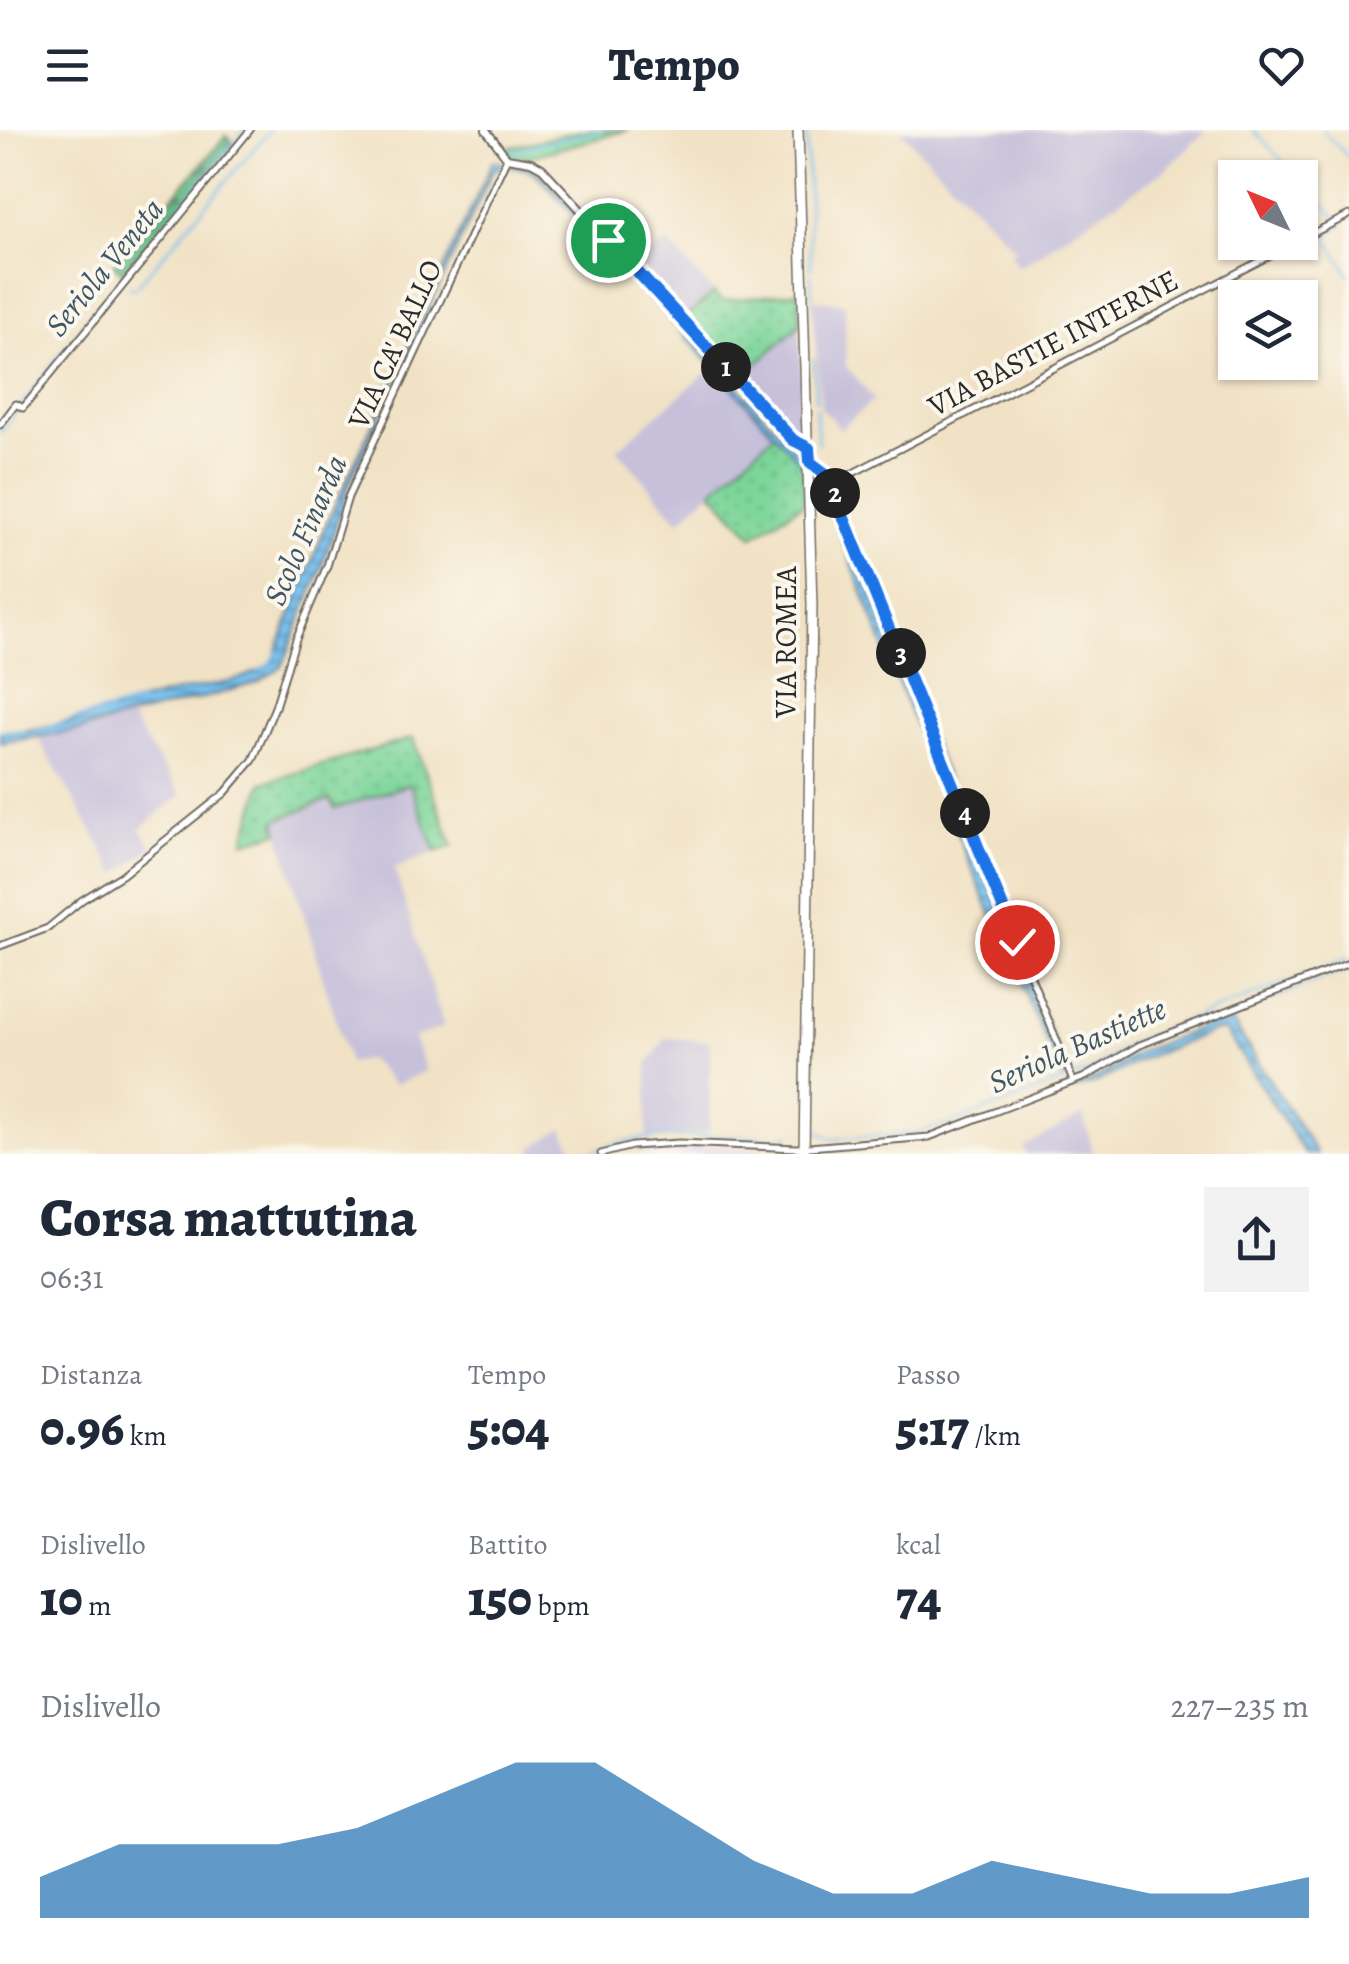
<!DOCTYPE html>
<html lang="it">
<meta charset="utf-8">
<style>
:root{--surface:#fff;--page:#f2f2f3;--text:#1f2937;--muted:#747a83;--accent:#1f6fb2}
body{margin:0;font-family:Alegreya,serif;background:var(--page);color:var(--text);height:100vh;display:flex;flex-direction:column;font-size:38px;white-space:nowrap}
*{box-sizing:border-box;margin:0}
p{font-size:32px;color:var(--muted)}
.icon{flex:none;width:55px;height:55px;fill:none;stroke:currentColor;stroke-width:2;stroke-linecap:round;stroke-linejoin:round}
.map{position:relative;height:1024px;overflow:hidden}
.drawer{display:flex;flex-direction:column;background:var(--surface);flex:1}
.drawer>*{flex:none}
.needle{width:65px;rotate:313deg}
.fabs{position:absolute;left:1218px;top:30px;display:grid;gap:20px}
.fabs a{display:grid;place-items:center;width:100px;height:100px;border-radius:0px;background:var(--surface);box-shadow:0 2px 8px #0004;font-size:50px}
.pin{position:absolute;display:grid;place-items:center;width:85px;height:85px;color:#fff;margin:-42px;border:5px solid #fff;border-radius:50%;box-shadow:0 2px 10px #0007}
.km{position:absolute;width:50px;height:50px;margin:-25px;border-radius:50%;background:#222;color:#fff;font-size:28px;line-height:50px;text-align:center}
.round{display:grid;place-items:center;flex:none;width:105px;height:105px;border-radius:0px;background:var(--page)}
.overview{display:flex;align-items:center;justify-content:space-between;height:170px;padding:0 40px}
h1{font-size:55px;font-weight:800;line-height:75px}
.stats{display:grid;grid-template-columns:repeat(3,1fr);gap:15px;height:170px;padding:10px 40px}
.stats div{display:grid;align-content:center}
.stats b{font-size:50px;font-weight:800}
.stats small{font-size:28px;font-weight:400}
.stats p{font-size:28px}
.chart{height:280px;padding:20px 40px}
.chart p{display:flex;justify-content:space-between}
.chart svg{width:100%;height:180px;margin-top:10px;fill:var(--accent);opacity:.7}
header{display:flex;justify-content:space-between;align-items:center;height:130px;padding:0 40px;background:var(--surface);font-size:45px;font-weight:800}
.map>svg:first-child{display:block}
</style>
<header><svg class="icon" aria-label="menu" viewBox="0 0 24 24"><path d="M4 6h16M4 12h16M4 18h16"/></svg>Tempo<svg class="icon" aria-label="heart" viewBox="0 0 24 24"><path d="M12 20l-8-8c-3-5 5-10 8-4 3-6 11-1 8 4z"/></svg></header>
<div class="map">
<svg width="1349" height="1024" viewBox="0 0 1349 1024">
<defs>
<pattern id="grass-dots" width="8" height="8" patternUnits="userSpaceOnUse" patternTransform="scale(2.5)"><rect width="8" height="8" fill="#7bd59a"/><path d="M2 2h.1M6 6h.1" fill="none" stroke="#6ab785" stroke-width="1.8" stroke-linecap="round"/></pattern>
<pattern id="forest-firs" width="22" height="20" patternUnits="userSpaceOnUse" patternTransform="scale(2.5)"><rect width="22" height="20" fill="#64b682"/><path d="M5 1l3.5 6h-7zM16 11l3.5 6h-7z" fill="#53946b"/></pattern>
<pattern id="water-rules" width="6" height="5" patternUnits="userSpaceOnUse" patternTransform="scale(2.5)"><rect width="6" height="5" fill="#74beed"/><path d="M0 2.5h6" fill="none" stroke="#5f9bc0"/></pattern>
</defs>
<rect width="100%" height="100%" fill="#fbf7ec"/>
<filter id="ink" filterUnits="userSpaceOnUse"><feTurbulence type="fractalNoise" baseFrequency=".01" numOctaves="2"/><feDisplacementMap in="SourceGraphic" scale="20" xChannelSelector="R" yChannelSelector="G"/><feConvolveMatrix kernelMatrix="1 2 1 2 8 2 1 2 1" color-interpolation-filters="sRGB"/></filter>
<filter id="wash" filterUnits="userSpaceOnUse"><feTurbulence type="fractalNoise" baseFrequency=".0048" numOctaves="4" result="noise"/><feDisplacementMap in="SourceGraphic" scale="40" xChannelSelector="R" yChannelSelector="G"/><feGaussianBlur stdDeviation="2.25" result="paint"/><feColorMatrix in="noise" values="0 0 0 0 0 0 0 0 0 0 0 0 0 0 0 0 0 1.4 0 .05"/><feComposite in="paint" operator="in"/></filter>
<g filter="url(#wash)">
<rect width="100%" height="100%" fill="#f1e2c5"/>
<path fill="#e3d3f2" d="M709,1017l47,2 13,5h-143z"/>
<g fill="#c6c0da">
<path d="M900,0h307l-42,40 -146,97 -9,-13 5,-5z"/>
<path d="M667,111l47,52 -28,24 -48,-53z"/>
<path d="M812,169l33,5 1,62 28,34 -34,29 -19,-22z"/>
<path d="M800,195l3,119 -62,-67z"/>
<path d="M713,237l62,66 -96,88 -62,-72z"/>
<path d="M129,586l52,79 -41,34 13,18 -36,27 -79,-136z"/>
<path d="M410,654l26,68 -42,16 50,159 -30,11 12,33 -32,14 -25,-26 -20,4 -74,-243 55,-22 4,10z"/>
<path d="M666,908l44,3 -1,91 -62,4 1,-72z"/>
<path d="M1083,985l10,38 -67,1 -3,-7z"/>
<path d="M563,998l13,26h-43l-2,-5z"/>
</g>
<g fill="url(#grass-dots)" stroke="#538062" stroke-width="2.5">
<path d="M585,0h43l-99,27 -20,-1 -4,-8z"/>
<path d="M799,162l1,33 -59,52 -55,-60 28,-24 7,8z"/>
<path d="M775,303l28,32 1,38 -51,33 -41,-45z"/>
<path d="M413,608l40,108 -17,6 -26,-68 -75,25 -5,-10 -54,21 3,12 -35,10 18,-59z"/>
</g>
<path fill="url(#forest-firs)" stroke="#487056" stroke-width="2.5" d="M226,6l9,8 -113,128 -9,-7z"/>
<g fill="url(#water-rules)" stroke="#50748c" stroke-width="2.5">
<path d="M493,31l8,1v5l-8,3 -141,307 -32,95 -38,95 -24,15 -36,11 -143,37 -79,13v-11c58,-1 113,-25 168,-38 33,-8 79,-10 105,-33l53,-136z"/>
<path d="M512,32l19,4 13,10 259,281v8l-265,-289 -6,-5 -22,-5z"/>
<path d="M816,342l13,17 239,587 -6,2 -94,-218 -141,-359 -11,-12z"/>
<path d="M1229,887l88,137h-12l-80,-124 -10,1 -71,27 -49,25 -28,8v-3l29,-10 42,-26z"/>
</g>
<g fill="none" stroke-linecap="round" stroke-linejoin="round">
<g stroke="#74beed" stroke-width="2.5">
<path d="M806,0l5,139"/>
<path d="M1253,0l46,48"/>
<path d="M1322,0l27,28"/>
<path d="M508,22l94,-22"/>
<path d="M1300,49l42,44 -16,14 23,37"/>
<path d="M811,145l1,23"/>
<path d="M128,158h7l135,-158"/>
<path d="M814,230l2,41"/>
<path d="M816,278l2,36"/>
<path d="M0,303l91,-119 153,-184"/>
<path d="M258,541l12,-7 7,-12"/>
<path d="M51,595l89,-23"/>
<path d="M0,601l23,-1"/>
<path d="M1227,890l2,-4 120,-48"/>
<path d="M819,1001l12,8 79,-5 39,-10 139,-52 46,-31 215,-82"/>
<path d="M590,1024c46,-26 137,-17 190,-16l10,-4"/>
</g>
</g>
</g>
<g filter="url(#ink)">
<g fill="none" stroke-linecap="round" stroke-linejoin="round">
<g stroke="#706b61" stroke-width="9">
<g id="minor">
<path d="M1300,110l49,-25"/>
<path d="M0,295l16,-21 7,4 227,-278"/>
<path d="M809,332l11,6 12,16 241,597"/>
<path d="M832,354l464,-242"/>
<path d="M0,816l48,-18 34,-28 40,-25 103,-82 28,-33 22,-53 21,-68 31,-73 21,-69 159,-339"/>
<path d="M601,1024l31,-8 47,-3 118,5 132,-11 156,-60 55,-32 209,-82"/>
</g>
</g>
<g stroke="#706b61" stroke-width="10">
<path id="tertiary" d="M486,0l21,28 24,4 11,6 251,272 15,8"/>
</g>
<g stroke="#706b61" stroke-width="12">
<path id="primary" d="M798,0l14,475 -8,549"/>
</g>
<use href="#minor" stroke="#fff" stroke-width="5"/>
<use href="#tertiary" stroke="#fff" stroke-width="6"/>
<use href="#primary" stroke="#fff" stroke-width="9"/>
</g>
</g>
<g fill="none" stroke-linecap="round" stroke-linejoin="round" filter="url(#ink)">
<g stroke="#fff" stroke-width="20">
<path id="route" d="M608,110l185,200 16,8 1,14 16,12 191,468"/>
</g>
<use href="#route" stroke="#1a73e8" stroke-width="12"/>
</g>
<g text-anchor="middle" dominant-baseline="central" stroke-width="8" stroke-linejoin="round" paint-order="stroke">
<g font-size="30" fill="#2b2b2b" stroke="#fbf7ec">
<text transform="translate(1053 213) rotate(-28)">VIA BASTIE INTERNE</text>
<text transform="translate(395 214) rotate(-65)">VIA CA' BALLO</text>
<text transform="translate(786 512) rotate(-90)">VIA ROMEA</text>
</g>
<g font-size="32" font-style="italic" fill="#415765" stroke="#fbf7ec">
<text transform="translate(104 137) rotate(-51)">Seriola Veneta</text>
<text transform="translate(305 400) rotate(-66)">Scolo Finarda</text>
<text transform="translate(1077 915) rotate(-24)">Seriola Bastiette</text>
</g>
</g>
</svg>
<div class="fabs">
<a><svg class="needle" viewBox="-14 -14 28 28"><path d="M0-13l5 13h-10z" fill="#e53935"/><path d="M0 13l5-13h-10z" fill="#747a83"/></svg></a>
<a><svg class="icon" aria-label="layers" viewBox="0 0 24 24"><path d="M12 4l9 5-9 5-9-5zM3 14l9 5 9-5"/></svg></a>
</div>
<div class="pin" style="left:608px;top:110px;background:#1e9e55"><svg class="icon" aria-label="arrive" viewBox="0 0 24 24"><path d="M6 21V4h12l-3 4 3 4H6"/></svg></div>
<div class="pin" style="left:1017px;top:812px;background:#d93025"><svg class="icon" aria-label="check" viewBox="0 0 24 24"><path d="M5 12l5 5 9-10"/></svg></div>
<b class="km" style="left:726px;top:237px">1</b>
<b class="km" style="left:835px;top:363px">2</b>
<b class="km" style="left:901px;top:523px">3</b>
<b class="km" style="left:965px;top:683px">4</b>
</div>
<section class="drawer">
<div class="overview"><div><h1>Corsa mattutina</h1><p>06:31</p></div><a class="round"><svg class="icon" aria-label="share" viewBox="0 0 24 24"><path d="M12 15V3M7 8l5-5 5 5M5 13v7h14v-7"/></svg></a></div>
<div class="stats">
<div><p>Distanza</p><b>0.96<small> km</small></b></div>
<div><p>Tempo</p><b>5:04</b></div>
<div><p>Passo</p><b>5:17<small> /km</small></b></div>
</div>
<div class="stats">
<div><p>Dislivello</p><b>10<small> m</small></b></div>
<div><p>Battito</p><b>150<small> bpm</small></b></div>
<div><p>kcal</p><b>74</b></div>
</div>
<div class="chart"><p><span>Dislivello</span>227–235 m</p>
<svg viewBox="0 0 160 44" preserveAspectRatio="none"><path d="M0 44V34L10 26L20 26L30 26L40 22L50 14L60 6L70 6L80 18L90 30L100 38L110 38L120 30L130 34L140 38L150 38L160 34V44z"/></svg>
</div>
</section>
